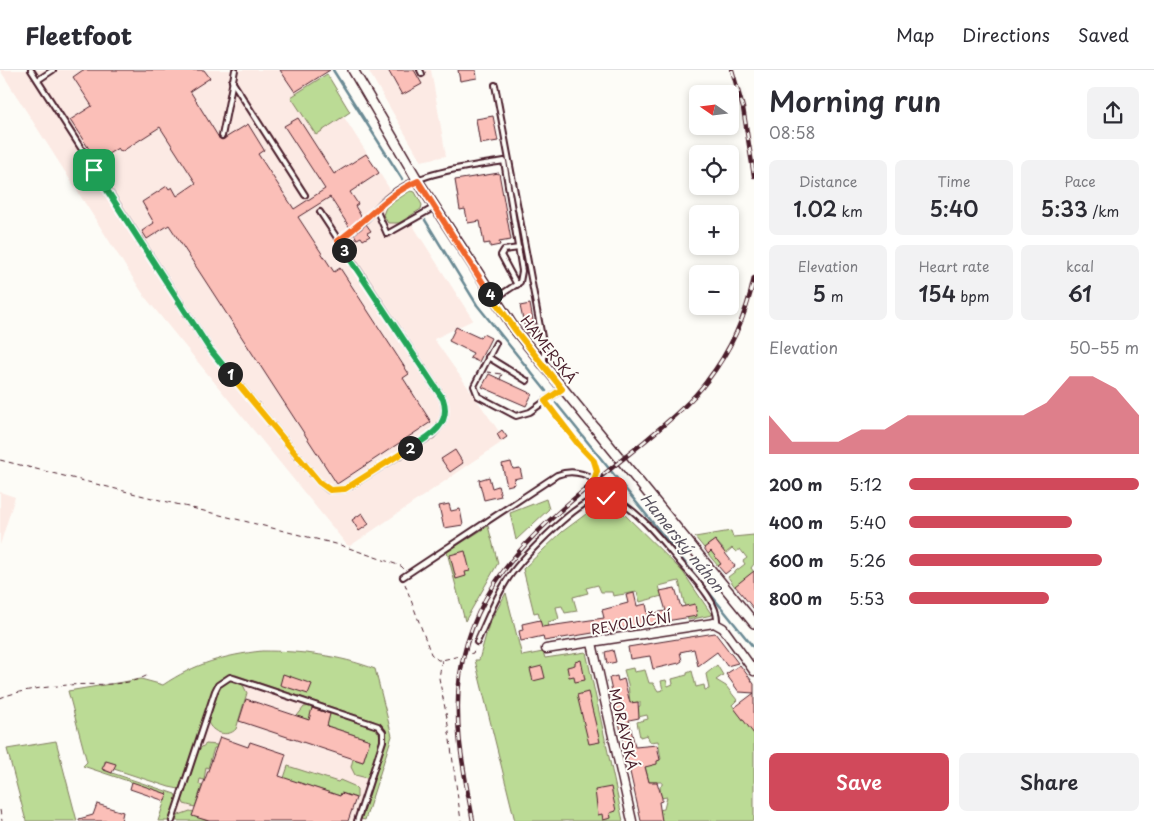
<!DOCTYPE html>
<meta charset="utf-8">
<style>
:root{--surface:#fff;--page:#f2f2f3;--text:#2b2b33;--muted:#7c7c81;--line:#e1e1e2;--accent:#d1495b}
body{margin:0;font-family:"Playpen Sans",sans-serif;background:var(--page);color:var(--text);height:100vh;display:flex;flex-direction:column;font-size:19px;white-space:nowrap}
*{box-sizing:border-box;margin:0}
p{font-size:16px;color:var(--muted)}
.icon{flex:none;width:28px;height:28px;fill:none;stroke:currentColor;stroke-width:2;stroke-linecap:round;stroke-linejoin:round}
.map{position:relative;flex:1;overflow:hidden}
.details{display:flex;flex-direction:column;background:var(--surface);width:400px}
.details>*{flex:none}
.needle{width:32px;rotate:284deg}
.controls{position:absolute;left:689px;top:15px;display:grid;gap:10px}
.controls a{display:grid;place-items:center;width:50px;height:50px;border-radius:8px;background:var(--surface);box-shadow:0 2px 8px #0003;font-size:25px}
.pin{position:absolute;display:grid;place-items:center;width:42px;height:42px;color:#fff;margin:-21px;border-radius:10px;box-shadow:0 2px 8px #0006}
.km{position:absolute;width:25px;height:25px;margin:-12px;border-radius:50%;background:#222;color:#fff;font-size:14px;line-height:25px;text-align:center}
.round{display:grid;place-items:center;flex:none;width:52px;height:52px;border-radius:8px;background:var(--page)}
.overview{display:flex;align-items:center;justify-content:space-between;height:85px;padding:0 15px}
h1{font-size:28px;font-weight:600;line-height:38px}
.figures{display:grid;grid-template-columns:repeat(3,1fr);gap:8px;height:85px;padding:5px 15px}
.figures div{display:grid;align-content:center;border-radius:8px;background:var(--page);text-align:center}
.figures b{font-size:21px;font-weight:600}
.figures small{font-size:14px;font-weight:400}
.figures p{font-size:14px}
.chart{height:140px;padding:10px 15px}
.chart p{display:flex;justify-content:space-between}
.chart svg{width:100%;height:90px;margin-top:5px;fill:var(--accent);opacity:.7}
.button{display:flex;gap:10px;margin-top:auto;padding:10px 15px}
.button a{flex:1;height:58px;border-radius:8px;background:var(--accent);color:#fff;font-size:20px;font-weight:600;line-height:58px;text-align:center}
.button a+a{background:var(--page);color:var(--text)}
ul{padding:0 15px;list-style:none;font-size:16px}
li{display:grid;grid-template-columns:80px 60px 1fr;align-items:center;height:38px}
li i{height:12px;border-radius:6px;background:var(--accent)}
header{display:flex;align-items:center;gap:30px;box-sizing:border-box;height:70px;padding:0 25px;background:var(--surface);border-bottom:1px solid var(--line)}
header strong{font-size:24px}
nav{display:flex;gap:28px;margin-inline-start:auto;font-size:18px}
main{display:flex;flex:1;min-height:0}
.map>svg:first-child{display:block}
</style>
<header>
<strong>Fleetfoot</strong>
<nav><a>Map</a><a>Directions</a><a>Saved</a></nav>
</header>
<main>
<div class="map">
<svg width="754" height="751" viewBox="0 0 754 751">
<rect width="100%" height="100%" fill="#fdfcf7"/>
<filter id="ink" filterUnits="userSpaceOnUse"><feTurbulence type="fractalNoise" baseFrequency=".02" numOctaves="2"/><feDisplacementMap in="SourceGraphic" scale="10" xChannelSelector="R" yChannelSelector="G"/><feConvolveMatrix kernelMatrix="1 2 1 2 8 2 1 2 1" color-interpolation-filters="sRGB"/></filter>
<g filter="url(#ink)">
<g fill="#fceae4">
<path d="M0,0h314l159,250 -39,19 71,101 -155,106 -3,-1 -202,-248z"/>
<path d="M368,0h63l15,86 -25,5z"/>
<path d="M0,422l15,5 -15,48z"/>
<path d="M236,605l138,46 7,4 5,14 -25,79 3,3h-194l45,-136 11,-9z"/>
</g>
<g fill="#bbdb95" stroke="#827d60">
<path d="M327,4l23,38 -34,23 -25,-38z"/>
<path d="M410,121l5,1 7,13 -1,4 -22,14h-11l-5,-8 3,-8z"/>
<path d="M546,429l3,10 -33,31 -6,-27z"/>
<path d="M616,436l67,66 29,43 -24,5 -9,-39 -20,5 3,10 -22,6 -3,-10 -24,4 -1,-4h-11l-3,-7 -12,3 2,5 -15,4 4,14 -12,2 -3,-7 -6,1 3,12 -11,3 1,5 -7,2 -4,-17 -4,1 -11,-44 39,-37 28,-21z"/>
<path d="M488,456l10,37 -33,58 -18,-69z"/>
<path d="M731,461l2,6 21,-2v29l-3,4 3,4 -19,15 -7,-10 17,-13 -2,-3 4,-3 -7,-9 -4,3 -4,-4 -7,6 3,4 -10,8 -10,-12 3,-3 5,6 8,-7 -9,-10 -11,8 -9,-11z"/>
<path d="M506,523l16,63 21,-4 2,6 41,-6 37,169h-108l-40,-161h4l10,-36z"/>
<path d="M262,581c39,0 76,4 113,18l17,67 -27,84 -4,-1 25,-80 -2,-10 -10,-8 -138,-46 -10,1 -11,9 -36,104 -10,-2 -55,-18 1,-5 -10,-3 -2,9 72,24 2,5 -7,22h-12l9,-27 -84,-28 4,-4 -19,-71 73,-12 22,6c31,-21 62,-30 99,-34z"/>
<path d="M717,595l6,10 -7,5 10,6 11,14 -5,5 22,28v88h-92l-1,-5 -7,-5 10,-2 3,-12 -6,1 -1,-12 2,-1v-3h-13l-4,-16 16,-7 -3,-18 -8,1 -3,-7 -7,2 -3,-15 11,-3 -1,-4 -9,2 -2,-9 4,-2v-4l-10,1 -2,-19 -4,-14 9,-2 1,4 11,-2 4,13h4l5,8 5,-1 -2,-9 5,-1 2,6 5,-2 -1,-5 15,-4v-2l5,-2 4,16 8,-2 1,5 4,-1 -3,-15z"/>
<path d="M231,610l12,5 4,8 -11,36c-8,9 -24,4 -28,-7l12,-36z"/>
<path d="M311,636l61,19c17,10 3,34 -2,49l-3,4 -12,-3 -4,-8 2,-8 10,3 7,-22 -73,-24 7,-9z"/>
<path d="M56,671l21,80h-51l-19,-72z"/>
<path d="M206,674l11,1v3h-3l-6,20 -2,-1 -2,13 -4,-1 -1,5 3,2 -7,21 -11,-3 -2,-5 16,-49z"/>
<path d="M288,696l50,16 2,-2 14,6 3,3v9l-15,-5 -2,3 -56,-18z"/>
<path d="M190,741l4,1 -1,4 16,5h-34l4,-6z"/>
</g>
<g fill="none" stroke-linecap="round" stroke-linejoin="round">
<g stroke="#6a8a94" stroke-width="2.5">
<path d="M333,0l69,109"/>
<path d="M425,150l52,85 69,86"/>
<path d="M556,333l198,245"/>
</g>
</g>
<g fill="#fbbfb8" stroke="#4a1f2b">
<path d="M83,0h121l6,8 -20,13 29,47 3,2 26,-16 16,26 -6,4 36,55 31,-20 -41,-63 14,-8 36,56 32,-20 13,19 -29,19 8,12 -3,2 7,12 -5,5 -7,5 -20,-31 -32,20 36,55 6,-4 69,106 -6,4 28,44 -94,62 -168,-259 -22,14 -5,-8 12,-8 -12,-21 25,-16 2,3 3,-2 5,9 19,-13 -36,-56 -39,25 -3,-4 -21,13 -27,-41 22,-14 -19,-29z"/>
<path d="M280,0h50l-35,22z"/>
<path d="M388,0h26l8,14 -20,11z"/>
<path d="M458,0h18l1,8 -17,3z"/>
<path d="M493,46l5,25 -18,3 -4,-25z"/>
<path d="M499,103l12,67 -12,2 1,3 -10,2v-4l-6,1 -4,-23 -12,2 -3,-14 -5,1 -5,-30z"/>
<path d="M366,154l5,7 -4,2 3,3 -7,4 -2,-3 -4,2 -3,-5z"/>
<path d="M530,234l5,28 -9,1 -6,-27z"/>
<path d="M456,257l24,11 3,-4 8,4 -12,24 -9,-4 3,-5 -24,-12z"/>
<path d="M489,304l43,20 -6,12 -44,-19z"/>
<path d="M502,360l5,7 -6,4 -4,-7z"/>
<path d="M455,380l8,13 -13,9 -9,-13z"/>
<path d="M511,392l2,7 7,-1 2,9 -8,2 1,5 -8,2 -5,-22z"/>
<path d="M489,407l3,11 6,-2 3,10 -17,4 -5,-20z"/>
<path d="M449,434l2,7 9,-2 3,16 -19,3 -5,-22z"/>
<path d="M362,443l7,11 -10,7 -7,-11z"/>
<path d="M715,470l20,26 -10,8 -7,-8 3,-2 -10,-13 -3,3 -4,-6z"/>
<path d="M465,481l5,20 -5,1 1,4 -10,3 -6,-24z"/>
<path d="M754,501v38l-19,-23z"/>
<path d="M675,518l6,19 14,-3 2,12 -153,25 -1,-5 -22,5 -2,-10 4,-1 -1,-6 18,-4 2,7 62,-9 -2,-8 26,-7 -2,-8 8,-2 3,13 9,-2 2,10 18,-3 -6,-20z"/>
<path d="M715,563l23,30 -11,3 -10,-14 -19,14 -4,-17 -14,3 2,9 -3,2 -26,6 -3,-13 -20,3 -2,-12z"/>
<path d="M613,580l3,12 -9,2 -2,-12z"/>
<path d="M581,590l4,20 -10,2 -1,-6 -5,1 -2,-10 8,-2v-3z"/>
<path d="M740,595l14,19v50l-20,-26 20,-15 -15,-1 -13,-18z"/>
<path d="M542,596l3,12 -12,3 -3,-12z"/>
<path d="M283,604l29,10 -4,10 -28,-9z"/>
<path d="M617,606l1,5 6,-2 6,24 8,-1 1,16 -10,2 6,27 22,-2 3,15 -3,1v3l-12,3 4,15h8l5,16v3l-3,1 3,19h-21l-32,-143z"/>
<path d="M588,622l12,50 -11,2 -12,-49z"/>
<path d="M246,629l63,21 3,-12 18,6 -3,12 43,14 -7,22 -124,-41z"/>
<path d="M220,667l28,10 2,-5 36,12 -7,22 61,20 1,-3 15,5 -8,23h-139l-17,-5z"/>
<path d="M106,691l10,3 -4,9 -10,-4z"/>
<path d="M132,712l35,12 -2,7 -35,-12z"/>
<path d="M611,717l5,24 -6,2 1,5 -8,2 -1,-6 -4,1 -3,-25z"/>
<path d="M97,734l26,8 -2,9h-42v-2l14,-4z"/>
</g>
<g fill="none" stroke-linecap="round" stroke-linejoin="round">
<g stroke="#4a1f2b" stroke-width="8">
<g id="service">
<path d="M31,0l178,278 110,134 10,8 16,-1 87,-54c11,-11 16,-21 11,-36l-123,-187"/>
<path d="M420,0l2,4"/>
<path d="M38,10l15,-10"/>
<path d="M232,11l73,114"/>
<path d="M495,15l49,263v15"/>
<path d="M222,66l13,-66"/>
<path d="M435,137l-48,27 -11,-25c31,-37 84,-41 128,-48l18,110 -2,11 -24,16"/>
<path d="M338,171l21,-15 17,-17"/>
<path d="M517,215l-16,-30 3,-5 15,-2"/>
<path d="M496,273l-22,43 4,10 38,20 14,-4 32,-23"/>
<path d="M488,287l39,24"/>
<path d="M403,507l154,-102c24,-9 43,6 57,24"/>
<path d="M477,572c10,-22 18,-44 32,-65 14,-20 61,-68 83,-77 7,-3 16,-3 23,0 21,8 48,42 63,60 13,16 41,41 39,63"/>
<path d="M172,751l43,-130 3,-6 12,-8 148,49 5,6v9l-26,80"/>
</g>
</g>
<g stroke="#4a1f2b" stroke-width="11">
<g id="minor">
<path d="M592,573l40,178"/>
<path d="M546,579l168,-26 9,5 31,43"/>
</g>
</g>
<g stroke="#4a1f2b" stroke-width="12">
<path id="tertiary" d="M353,0l65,111 98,150 238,292"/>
</g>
<g stroke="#4a1f2b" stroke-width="1" stroke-dasharray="5 4" stroke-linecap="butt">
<path d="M487,302l15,2"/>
<path d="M500,309l2,-5"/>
<path d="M549,336l29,38 16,17 2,14"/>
<path d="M0,390l340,85 61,21 3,3"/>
<path d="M405,514l26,70 7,6h4l31,-7 2,-6"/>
<path d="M442,590l-3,18 8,40 14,103"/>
<path d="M0,628c20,-8 46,-11 68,-13 26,-2 57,3 80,-10"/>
<path d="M0,740l2,11"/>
</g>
<use href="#service" stroke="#fdfcf7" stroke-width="4"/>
<use href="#minor" stroke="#fdfcf7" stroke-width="8"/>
<use href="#tertiary" stroke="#fdfcf7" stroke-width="9"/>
<g stroke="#4a1f2b" stroke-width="4.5">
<g id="rail">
<path d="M732,0l11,38 11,68"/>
<path d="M473,751c-9,-49 -20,-97 -13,-146 16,-111 105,-168 185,-234 22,-19 45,-37 62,-60 24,-31 39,-65 47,-103"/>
</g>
</g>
<use href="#rail" stroke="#fdfcf7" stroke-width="2.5" stroke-dasharray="8" stroke-linecap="butt"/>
</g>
</g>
<g fill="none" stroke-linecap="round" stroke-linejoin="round" filter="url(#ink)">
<g stroke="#fff" stroke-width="10">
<path id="split-1" d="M94,100l115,178 21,26"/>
</g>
<g stroke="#fff" stroke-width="10">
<path id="split-2" d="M230,304l89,108 11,8 15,-1 65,-41"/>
</g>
<g stroke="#fff" stroke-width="10">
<path id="split-3" d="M344,180l99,149c9,26 -14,38 -33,49"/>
</g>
<g stroke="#fff" stroke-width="10">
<path id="split-4" d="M344,180l-6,-9c29,-20 47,-46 80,-60l72,113"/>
</g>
<g stroke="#fff" stroke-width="10">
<path id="split-5" d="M490,224l26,37 46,58 -17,12 33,43 16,17 3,10 -3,9 20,20 -8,-2"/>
</g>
<use href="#split-1" stroke="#22a559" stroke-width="6"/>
<use href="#split-2" stroke="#f5b400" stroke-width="6"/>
<use href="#split-3" stroke="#22a559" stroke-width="6"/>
<use href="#split-4" stroke="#f0652b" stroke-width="6"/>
<use href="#split-5" stroke="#f5b400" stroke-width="6"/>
</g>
<g text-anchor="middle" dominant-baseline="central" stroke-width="4" stroke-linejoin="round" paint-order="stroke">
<g font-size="14" fill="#4a1f2b" stroke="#fdfcf7">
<text transform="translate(549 279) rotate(52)">HAMERSKÁ</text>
<text transform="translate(631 553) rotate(-9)">REVOLUČNÍ</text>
<text transform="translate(624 659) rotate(77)">MORAVSKÁ</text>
</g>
<g font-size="15" font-style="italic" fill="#5a5460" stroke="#fdfcf7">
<text transform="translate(683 472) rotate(51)">Hamerský náhon</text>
</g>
</g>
</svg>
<div class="controls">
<a><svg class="needle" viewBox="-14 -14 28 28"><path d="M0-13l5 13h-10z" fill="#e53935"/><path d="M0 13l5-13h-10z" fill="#7c7c81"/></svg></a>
<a><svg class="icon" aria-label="locate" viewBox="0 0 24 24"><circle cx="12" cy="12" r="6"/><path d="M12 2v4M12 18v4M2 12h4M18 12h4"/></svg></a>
<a>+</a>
<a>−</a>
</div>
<div class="pin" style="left:94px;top:100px;background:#1e9e55"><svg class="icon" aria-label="arrive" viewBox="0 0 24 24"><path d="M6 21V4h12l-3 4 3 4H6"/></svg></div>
<div class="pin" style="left:606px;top:428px;background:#d93025"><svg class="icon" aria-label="check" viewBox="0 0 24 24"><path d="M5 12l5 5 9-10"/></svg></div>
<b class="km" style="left:230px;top:304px">1</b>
<b class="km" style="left:410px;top:378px">2</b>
<b class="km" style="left:344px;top:180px">3</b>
<b class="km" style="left:490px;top:224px">4</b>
</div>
<section class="details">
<div class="overview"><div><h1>Morning run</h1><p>08:58</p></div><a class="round"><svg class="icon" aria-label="share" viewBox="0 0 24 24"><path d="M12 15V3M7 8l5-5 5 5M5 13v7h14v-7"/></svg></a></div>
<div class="figures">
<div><p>Distance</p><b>1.02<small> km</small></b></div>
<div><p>Time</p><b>5:40</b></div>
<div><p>Pace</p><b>5:33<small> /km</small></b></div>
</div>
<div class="figures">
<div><p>Elevation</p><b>5<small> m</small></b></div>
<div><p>Heart rate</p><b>154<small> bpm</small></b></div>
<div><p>kcal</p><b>61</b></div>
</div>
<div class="chart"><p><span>Elevation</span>50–55 m</p>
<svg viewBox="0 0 160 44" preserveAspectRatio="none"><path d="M0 44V25L10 38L20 38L30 38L40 32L50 32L60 25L70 25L80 25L90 25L100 25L110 25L120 19L130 6L140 6L150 12L160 25V44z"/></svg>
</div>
<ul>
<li><b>200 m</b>5:12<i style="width:100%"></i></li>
<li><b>400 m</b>5:40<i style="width:71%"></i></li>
<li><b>600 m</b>5:26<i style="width:84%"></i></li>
<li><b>800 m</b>5:53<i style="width:61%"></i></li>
</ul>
<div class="button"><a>Save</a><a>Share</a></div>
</section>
</main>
